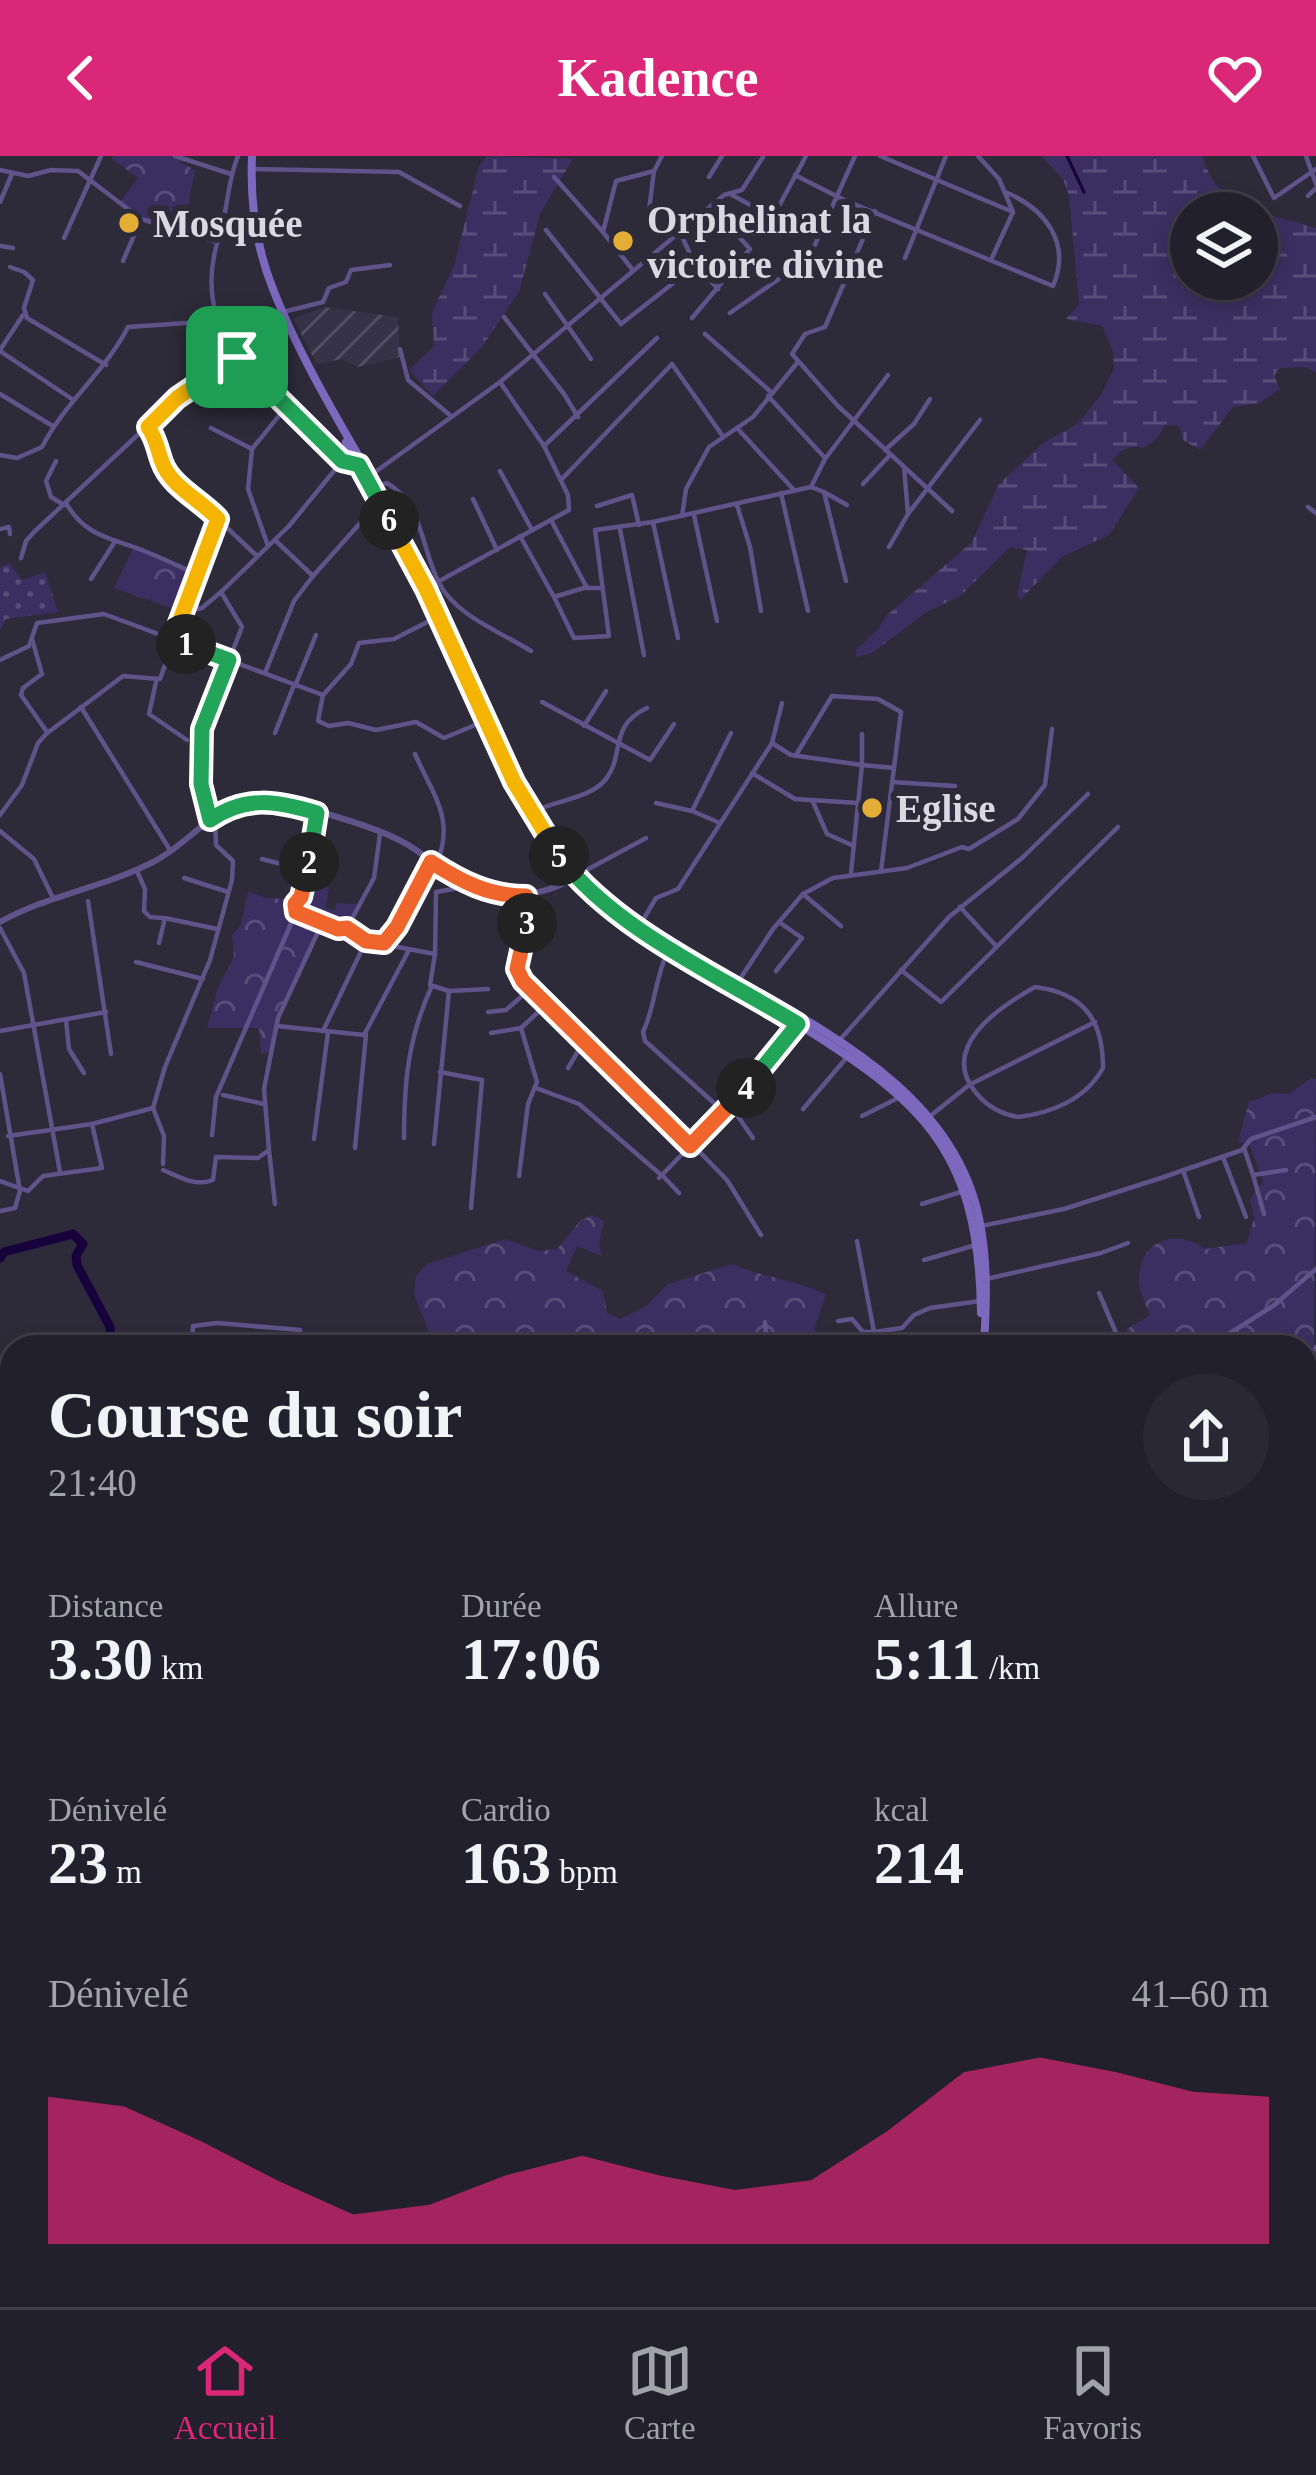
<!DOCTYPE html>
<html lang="fr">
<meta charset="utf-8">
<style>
:root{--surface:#22202c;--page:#2a2834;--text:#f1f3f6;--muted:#a2a3a9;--line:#3f3e48;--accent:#db2777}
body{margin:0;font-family:"Times New Roman",serif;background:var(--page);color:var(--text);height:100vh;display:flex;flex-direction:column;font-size:45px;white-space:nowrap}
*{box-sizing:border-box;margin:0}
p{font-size:39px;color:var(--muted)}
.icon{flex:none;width:66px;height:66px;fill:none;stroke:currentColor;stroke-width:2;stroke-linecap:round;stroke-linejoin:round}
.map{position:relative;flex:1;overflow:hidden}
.details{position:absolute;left:0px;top:1179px;width:1317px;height:972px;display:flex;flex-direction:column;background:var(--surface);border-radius:36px 36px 0 0;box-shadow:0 6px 18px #0003,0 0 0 3px var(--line)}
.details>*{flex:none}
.fabs{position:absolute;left:1170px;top:36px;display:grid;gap:24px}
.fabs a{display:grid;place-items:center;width:108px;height:108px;border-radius:50%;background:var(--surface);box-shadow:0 6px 18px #0003,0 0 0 3px var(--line);font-size:60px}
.pin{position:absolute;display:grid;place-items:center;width:102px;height:102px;color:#fff;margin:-51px;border-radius:24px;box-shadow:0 6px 18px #0006}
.km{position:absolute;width:60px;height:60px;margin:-30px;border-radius:50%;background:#222;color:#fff;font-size:33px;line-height:60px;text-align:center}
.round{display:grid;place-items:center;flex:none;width:126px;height:126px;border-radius:63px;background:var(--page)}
.headline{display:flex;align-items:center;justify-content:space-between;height:204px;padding:0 48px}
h1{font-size:66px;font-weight:600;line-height:90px}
.metrics{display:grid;grid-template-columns:repeat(3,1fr);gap:18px;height:204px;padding:12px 48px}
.metrics div{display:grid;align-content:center}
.metrics b{font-size:60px;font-weight:600}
.metrics small{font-size:33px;font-weight:400}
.metrics p{font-size:33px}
.chart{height:336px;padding:24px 48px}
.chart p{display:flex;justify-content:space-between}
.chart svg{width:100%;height:216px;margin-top:12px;fill:var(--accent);opacity:.7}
header{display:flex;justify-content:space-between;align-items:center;height:156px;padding:0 48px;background:var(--accent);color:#fff;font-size:54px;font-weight:600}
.menu{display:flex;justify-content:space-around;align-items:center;height:168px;border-top:3px solid var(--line);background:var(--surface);font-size:33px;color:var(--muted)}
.menu a{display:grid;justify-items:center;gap:6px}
.menu .current{color:var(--accent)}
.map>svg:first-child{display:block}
</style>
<header><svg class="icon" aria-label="back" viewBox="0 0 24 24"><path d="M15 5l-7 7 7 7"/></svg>Kadence<svg class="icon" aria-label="heart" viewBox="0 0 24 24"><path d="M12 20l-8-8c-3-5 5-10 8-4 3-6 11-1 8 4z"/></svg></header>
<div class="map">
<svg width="1316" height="2151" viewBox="0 0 1316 2151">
<defs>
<pattern id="industrial-furrows" width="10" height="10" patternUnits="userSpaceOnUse" patternTransform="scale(3)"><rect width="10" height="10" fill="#363248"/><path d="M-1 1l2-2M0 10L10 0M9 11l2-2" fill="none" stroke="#524f62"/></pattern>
<pattern id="grass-dots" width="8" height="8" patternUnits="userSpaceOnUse" patternTransform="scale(3)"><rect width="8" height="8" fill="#3b2f61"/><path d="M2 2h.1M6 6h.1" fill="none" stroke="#574d78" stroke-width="1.8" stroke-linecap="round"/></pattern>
<pattern id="forest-crowns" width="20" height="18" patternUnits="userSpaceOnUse" patternTransform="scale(3)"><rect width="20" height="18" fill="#3b2f61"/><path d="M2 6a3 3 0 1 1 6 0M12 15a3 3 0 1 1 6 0" fill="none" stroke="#574d78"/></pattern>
<pattern id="wetland-marsh" width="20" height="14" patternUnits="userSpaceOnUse" patternTransform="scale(3)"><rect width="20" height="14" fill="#3b2f61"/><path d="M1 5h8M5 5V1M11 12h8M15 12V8" fill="none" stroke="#574d78"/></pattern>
</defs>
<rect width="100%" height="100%" fill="#2d2a3a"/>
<path fill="url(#industrial-furrows)" d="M324,151l74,10 2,40 -43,10 -15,-8 -25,5 -24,-45z"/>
<path fill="url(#grass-dots)" d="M9,407l13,17 23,-8 13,40 -52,7 -6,11v-62z"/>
<g fill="url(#forest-crowns)">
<path d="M115,0h64l1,6 15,8 -12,63 -40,-14 -23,-17 18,-24 -27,-20z"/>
<path d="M134,391l61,27 -13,38 -68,-24z"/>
<path d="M329,731l-3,21 9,2 2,-7 21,1 -8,29 -11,5 -13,-8 -8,2 -34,68 -13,52 -10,1 -2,-25h-52l11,-41 16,-30 -2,-22 9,-10 7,-34 18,7 25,1 5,-8z"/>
<path d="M1311,922l5,1 -3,366 -1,-19 -7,-6v-73h-183l5,-18 23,-14c-5,-12 -12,-26 -11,-39 3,-37 39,-48 66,-27l42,-6 7,-25 -4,-18 13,-19 -14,-37 -11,-2 11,-40 23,-9 17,1z"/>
<path d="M592,1059l12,6 -5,23 3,12 -25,-10 -11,25 37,20 4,22 13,6 26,-13 22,-22 64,-20c31,14 64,15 94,31l-12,34 8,18h-387l-21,-52 2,-19 11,-12 78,-25 34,12 18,-2 23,-28z"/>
</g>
<g fill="url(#wetland-marsh)" fill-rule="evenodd">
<path d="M487,0l86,3 -33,55 -21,78 -38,56 -48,48 -24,-26 25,-24 -2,-34 22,-46 25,-100z"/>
<path d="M1041,0h161c4,9 7,20 13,27 21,27 70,35 101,45v145l-10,-6 -26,1 -6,8 6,13 -20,14 -27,4 -33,43 -17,-10 -4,-14 -14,-1 -7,12 -14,11c-15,-3 -22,1 -32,12l27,28 -30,47 -47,22 -41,42 -4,-3 10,-46 -17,-3 -50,49 -35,17 -53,40 -16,4v-7l22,-21 8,-13 85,-73 28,-59 44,-41 34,-19 24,-29 13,-26 -1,-17 -11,-26 -36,-7 13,-15 -10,-108 -6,-17zM1257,57v66h-66v-66z"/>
</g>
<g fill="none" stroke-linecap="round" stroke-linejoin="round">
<g stroke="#17003b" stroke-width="3">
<path d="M1067,0l17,36"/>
<path d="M233,2151l4,-12"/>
<path d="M237,2151l10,-12"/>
</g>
<g stroke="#17003b" stroke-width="9">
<path d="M0,1102l4,-6 69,-18 10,10 -7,12 1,9 33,62 1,13 -8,7"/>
<path d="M489,2139l4,12"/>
</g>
<g stroke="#5f548a" stroke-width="4.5">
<path d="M175,0l56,18"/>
<path d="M238,0c-11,26 -10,54 -19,81 -35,106 57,158 123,224"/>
<path d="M880,0l133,56"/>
<path d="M978,0l21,23 14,33 -22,48"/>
<path d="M1253,0l21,42 42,-29"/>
<path d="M1306,0l10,28"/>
<path d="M252,13l147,3 61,34"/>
<path d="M0,14l28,6 23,-6 27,1 63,48 76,23"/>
<path d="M795,19l49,25 209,86c19,-44 -9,-78 -48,-94"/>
<path d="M554,21l49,55"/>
<path d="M709,21l13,-21"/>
<path d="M732,39l41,22 33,-61"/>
<path d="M1308,40l8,-8"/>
<path d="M0,46l12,-28"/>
<path d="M711,50l13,-11 18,-5 21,-33"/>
<path d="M649,54l5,-39"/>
<path d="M875,55l-50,116 -20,7 -13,20 46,52 114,105"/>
<path d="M546,74l75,94 74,-58"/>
<path d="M680,76l14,31 24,26"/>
<path d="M64,82l37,-82"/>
<path d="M0,90l13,2"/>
<path d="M905,102l41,-102"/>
<path d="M123,105l18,-42"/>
<path d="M10,111l14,5 9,8 -9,28 3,10 79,47"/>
<path d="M632,113l-29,-37 13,-51 38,-10 8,-15"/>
<path d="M545,138l46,65"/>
<path d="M283,156l40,-10 6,-14 17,-6 5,-12 39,-5"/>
<path d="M730,157l79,-55 46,-102"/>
<path d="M504,161l60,77 14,23"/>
<path d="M705,178l66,58"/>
<path d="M400,193l8,31 43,36"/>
<path d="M0,194l23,-35"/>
<path d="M0,195l72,48"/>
<path d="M500,226l44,64"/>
<path d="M0,238l51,31"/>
<path d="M768,240l57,62"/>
<path d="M148,271c11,17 13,33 24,49l85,80"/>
<path d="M211,272l41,21 -4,40 20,57"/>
<path d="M737,272l56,61"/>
<path d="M252,293l34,-42"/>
<path d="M885,294l29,-26 16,-25"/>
<path d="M0,299l17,3 25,-11c23,-45 63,-75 86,-120l87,-6"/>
<path d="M56,305l-10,20 5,16 13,8"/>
<path d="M904,311l4,47"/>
<path d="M500,315l32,59"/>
<path d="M371,319l129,-93 211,-176 39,43 -58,69"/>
<path d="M561,324l111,-116 50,71"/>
<path d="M863,328l27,-29"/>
<path d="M378,330l9,-3c36,21 35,68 52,100 17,33 62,49 92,68"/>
<path d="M811,331l13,5 22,89"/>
<path d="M824,336l23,13"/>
<path d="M781,337l27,118"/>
<path d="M473,343l24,51"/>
<path d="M66,347c18,32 43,35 73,46 19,7 37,16 55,24"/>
<path d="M737,349l13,42 11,64"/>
<path d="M597,350l35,-11 7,30"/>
<path d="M1308,351l8,6"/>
<path d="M694,359l23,106"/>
<path d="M682,360l4,-27 23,-42 44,-30 44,-54"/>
<path d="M551,364l36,68h14"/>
<path d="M653,366l158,-35 14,-28 63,-84"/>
<path d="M0,373l9,-2 1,7"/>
<path d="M620,373l24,126"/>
<path d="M520,380l34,61 33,-10"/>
<path d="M276,385l37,35 57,-64 -2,-29"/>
<path d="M889,391l19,-33 72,-94"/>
<path d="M21,402l5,-17 8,-9 143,-134 60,-41"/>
<path d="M91,423l23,-36"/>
<path d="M432,429l137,-75 -1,-15 -24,-49 113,-108"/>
<path d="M221,436l68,-66 53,-65 13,3"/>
<path d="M554,441l20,41 35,-2 -14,-106 58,-8 25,116"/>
<path d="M182,456l20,-4 19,-16 21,35 -40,102 -1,55 8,35"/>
<path d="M32,483l10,35 -19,14 -2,7 26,37"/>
<path d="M0,504l29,-14 8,-23 67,-9 219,81 28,-31 8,-21 35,-4 45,-23"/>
<path d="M265,517l29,-72 19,-25"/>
<path d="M156,526l-7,32 38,26"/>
<path d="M295,530l21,-51"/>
<path d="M323,539l-5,26 11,5 19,-3 28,7 40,-8 28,16 43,-18"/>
<path d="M542,546l108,58 24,-36"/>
<path d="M81,551l89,143"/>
<path d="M584,570l22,-35"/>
<path d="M275,577l19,-48"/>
<path d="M862,578v31l32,3"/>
<path d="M772,587l19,12 71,10 -11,108"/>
<path d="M415,598c18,41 41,66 21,111"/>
<path d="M796,599l36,-59 46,3 23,13 -20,159"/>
<path d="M752,617l43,26 63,4"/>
<path d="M892,626l63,4"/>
<path d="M813,646l14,32 27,12"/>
<path d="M656,647l36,8 28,12"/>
<path d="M537,654c21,-10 54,-12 69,-31 19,-24 2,-53 41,-71"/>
<path d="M692,655l39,-78"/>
<path d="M0,659l22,-30 16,-42 8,-9 77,-58 37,3 58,-160"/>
<path d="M0,675l34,28 19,39"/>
<path d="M380,678l-6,44 -27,50 19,13 69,13"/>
<path d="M262,703l46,12"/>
<path d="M136,713l9,20 -1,22 6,6 13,1"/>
<path d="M583,716l63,-34"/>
<path d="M184,722l44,14"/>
<path d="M470,730l-34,6 -1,62 -5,31 19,6 39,-2"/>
<path d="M803,738l38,32"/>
<path d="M527,739v27l-10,47 13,20 18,13 34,40"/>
<path d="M301,741l25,-14"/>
<path d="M88,745l23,153"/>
<path d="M960,751l36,39"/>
<path d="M296,756l39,16"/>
<path d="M643,764l13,-22 22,-9 94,-146 10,-40"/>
<path d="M0,772l24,45 36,199"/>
<path d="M651,783l38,32"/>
<path d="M159,787l6,-25 52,11"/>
<path d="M384,787l13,-16 34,-65"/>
<path d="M667,797c-12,26 -12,54 -24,79l2,9 79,71"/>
<path d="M136,806l67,17"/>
<path d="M901,814l40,32 177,-175"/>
<path d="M776,815l26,-33 -23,-16"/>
<path d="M738,826l35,-53 30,-35 30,-16 74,-10 55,-21 7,2 49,-30 27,-34 7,-56"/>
<path d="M1035,831c49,6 68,33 68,81 -17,31 -51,45 -85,49 -17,-3 -30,-10 -41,-23 -40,-46 22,-87 58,-107z"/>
<path d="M488,856l18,-2 24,-21"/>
<path d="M66,864l3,29 15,24"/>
<path d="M277,870l87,9 45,-85"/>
<path d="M0,875l106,-19"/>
<path d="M323,875l43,-90"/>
<path d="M491,877l30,-5 26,-24"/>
<path d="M838,886l111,-125 73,-59 66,-64"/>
<path d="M568,912l15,-25 107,103"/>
<path d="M440,916l42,8 -11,128"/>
<path d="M0,918l20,117 -5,17 -15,3"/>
<path d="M536,932l43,16 81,70"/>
<path d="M223,939l41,9"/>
<path d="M730,949l23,33"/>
<path d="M803,953l45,-53"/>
<path d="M862,960l38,-19"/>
<path d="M929,961l40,-32 126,-63"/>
<path d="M212,979l4,-38 80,-185v-13l5,-2 16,-84"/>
<path d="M8,980l84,-12 61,-16"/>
<path d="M404,982c0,-54 4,-100 27,-150"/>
<path d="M314,983l14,-107"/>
<path d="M434,988l15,-153"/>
<path d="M693,989l34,35 34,55"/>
<path d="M355,992l11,-113"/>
<path d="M1244,992l9,27 33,-5"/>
<path d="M269,994l6,54"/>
<path d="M1223,1001l23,60"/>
<path d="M163,1008l1,-28 -11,-28 12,-41 45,-107 22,-80 1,-19 -17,-16 -1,-28"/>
<path d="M163,1014c17,7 32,17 50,10l3,-23 42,1 11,-8 -5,-61 14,-71 40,-86 29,-4"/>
<path d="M1183,1014l16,47"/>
<path d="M662,1019l17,18"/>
<path d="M1253,1019l11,39"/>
<path d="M519,1020l9,-72 9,-22 -16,-54"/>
<path d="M659,1022l91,-94 48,-60"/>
<path d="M0,1025l28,10 15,-15 59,-8 -10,-44"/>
<path d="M922,1048l42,-13"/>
<path d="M981,1070l83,-17 97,-31 81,-28 9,-11 65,-22"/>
<path d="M857,1085l17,91 28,-4 12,-13 16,-7 50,-7"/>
<path d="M924,1104l52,-15"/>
<path d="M986,1123l115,-26 27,-10"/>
<path d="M1099,1137l23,54"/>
<path d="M838,1165l14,-2 11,13h11"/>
<path d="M765,1166l2,25"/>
<path d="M984,1188l13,3"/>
<path d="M192,1191l1,-21 24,-3 83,7 1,17"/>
<path d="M1208,1191l65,-41 43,-37"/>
<path d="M1305,1206l11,-15"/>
<path d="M0,1236l12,-5"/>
<path d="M1305,1267l11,19"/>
<path d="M0,1332l12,-2"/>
<path d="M0,1395l12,-5"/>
<path d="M0,1592l12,3"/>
<path d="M1305,1700l11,2"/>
<path d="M1305,1755l11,-8"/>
<path d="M1305,1800l11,-15"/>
<path d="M0,1859l12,-6"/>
<path d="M0,1887l12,15"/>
<path d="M1305,1943l11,-3"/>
<path d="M1309,2037l7,-43"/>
<path d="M0,2078l12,-10"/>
<path d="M1305,2093l11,2"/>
<path d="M0,2106l12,15"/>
<path d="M1305,2137l11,1"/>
<path d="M30,2139l24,12"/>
<path d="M121,2139h17"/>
<path d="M158,2139l37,9"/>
<path d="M388,2139l3,12"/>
<path d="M526,2139l2,12"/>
<path d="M1008,2139l10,10"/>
<path d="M1060,2139l4,12"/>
<path d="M1087,2139l6,12"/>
<path d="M1158,2139l-1,5 9,7"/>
<path d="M69,2151l11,-12"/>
<path d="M267,2151l17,-12"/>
<path d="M405,2151l36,-12"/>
<path d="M740,2151l5,-12"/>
<path d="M1016,2151l12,-12"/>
<path d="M1117,2151l5,-12"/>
<path d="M1174,2151l37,-4"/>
</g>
<path stroke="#5f548a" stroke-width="6" d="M0,766c48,-27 105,-35 153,-60 35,-17 60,-57 101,-61 33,-2 119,25 149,41 19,10 34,25 52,37 37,23 86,20 122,-3"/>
<g stroke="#7c69be" stroke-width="8">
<path d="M252,0c-2,46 4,91 21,133 39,100 109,199 158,295 48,92 75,203 144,282 32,37 74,61 115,87 112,68 269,131 291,276 7,39 5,79 3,118"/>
<path d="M346,286c40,73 79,145 115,220 34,72 59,150 111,212 33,38 84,65 127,90"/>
<path d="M779,856c136,85 200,128 202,301"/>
<path d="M1305,1624l11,3"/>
<path d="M1305,1631l11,3"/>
</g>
</g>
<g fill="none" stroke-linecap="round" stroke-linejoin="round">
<g stroke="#fff" stroke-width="24">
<path id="split-1" d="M186,488l-13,-5 45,-120c-16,-18 -48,-33 -56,-57 -5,-13 -5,-22 -14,-35l29,-29 60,-41"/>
</g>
<g stroke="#fff" stroke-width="24">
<path id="split-2" d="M186,488l43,16 -27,69 -1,55 9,36c36,-25 67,-19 107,-7l-8,49"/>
</g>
<g stroke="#fff" stroke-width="24">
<path id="split-3" d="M309,706l-8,35 -6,7 1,8 42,17 9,-1 19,13 18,2 13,-16 34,-65c31,20 58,34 95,34l1,27"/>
</g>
<g stroke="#fff" stroke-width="24">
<path id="split-4" d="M527,767l-10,46 6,12 167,165 56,-58"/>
</g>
<g stroke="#fff" stroke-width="24">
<path id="split-5" d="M559,700c56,74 161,120 239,168l-52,64"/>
</g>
<g stroke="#fff" stroke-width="24">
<path id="split-6" d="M389,364l37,69 88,193 45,74"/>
</g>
<g stroke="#fff" stroke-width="24">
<path id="split-7" d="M237,201l105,104 17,4 30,55"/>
</g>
<use href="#split-1" stroke="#f5b400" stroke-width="15"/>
<use href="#split-2" stroke="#22a559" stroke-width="15"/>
<use href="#split-3" stroke="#f0652b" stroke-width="15"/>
<use href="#split-4" stroke="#f0652b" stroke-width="15"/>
<use href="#split-5" stroke="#22a559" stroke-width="15"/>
<use href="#split-6" stroke="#f5b400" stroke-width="15"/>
<use href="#split-7" stroke="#22a559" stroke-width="15"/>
</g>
<g fill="#e4ad35" stroke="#2d2a3a" stroke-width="4.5">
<circle cx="129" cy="67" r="12"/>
<circle cx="623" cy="85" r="12"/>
<circle cx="872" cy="652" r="12"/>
</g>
<g text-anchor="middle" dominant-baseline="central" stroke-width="12" stroke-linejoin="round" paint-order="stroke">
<g font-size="39" font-weight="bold" fill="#dad9e3" stroke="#2d2a3a" text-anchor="start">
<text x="647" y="63">Orphelinat la<tspan x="647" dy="45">victoire divine</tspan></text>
<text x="153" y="67">Mosquée</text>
<text x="896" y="652">Eglise</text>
</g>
</g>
</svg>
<div class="fabs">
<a><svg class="icon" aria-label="layers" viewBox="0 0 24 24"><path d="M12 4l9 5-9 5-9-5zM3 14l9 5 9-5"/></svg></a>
</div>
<div class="pin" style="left:237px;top:201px;background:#1e9e55"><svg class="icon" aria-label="arrive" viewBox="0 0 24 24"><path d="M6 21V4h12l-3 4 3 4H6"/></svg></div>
<b class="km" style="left:186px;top:488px">1</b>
<b class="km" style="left:309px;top:706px">2</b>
<b class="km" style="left:527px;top:767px">3</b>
<b class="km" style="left:746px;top:932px">4</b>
<b class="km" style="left:559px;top:700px">5</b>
<b class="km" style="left:389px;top:364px">6</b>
<section class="details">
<div class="headline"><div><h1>Course du soir</h1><p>21:40</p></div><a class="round"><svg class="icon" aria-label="share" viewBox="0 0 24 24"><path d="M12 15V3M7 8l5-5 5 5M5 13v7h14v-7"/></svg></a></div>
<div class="metrics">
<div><p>Distance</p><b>3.30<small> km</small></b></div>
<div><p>Durée</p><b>17:06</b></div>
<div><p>Allure</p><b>5:11<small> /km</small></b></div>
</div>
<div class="metrics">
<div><p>Dénivelé</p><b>23<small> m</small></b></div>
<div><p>Cardio</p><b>163<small> bpm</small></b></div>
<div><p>kcal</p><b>214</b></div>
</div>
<div class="chart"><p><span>Dénivelé</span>41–60 m</p>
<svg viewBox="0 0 160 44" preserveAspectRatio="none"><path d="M0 44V14L10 16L20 23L30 31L40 38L50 36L60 30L70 26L80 30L90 33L100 31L110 21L120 9L130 6L140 9L150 13L160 14V44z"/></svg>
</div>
</section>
</div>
<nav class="menu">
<a class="current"><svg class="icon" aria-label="home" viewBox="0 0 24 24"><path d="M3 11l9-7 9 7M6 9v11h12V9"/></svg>Accueil</a>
<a><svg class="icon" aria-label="map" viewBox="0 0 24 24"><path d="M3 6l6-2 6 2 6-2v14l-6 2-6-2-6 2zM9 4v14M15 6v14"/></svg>Carte</a>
<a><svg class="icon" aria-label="saved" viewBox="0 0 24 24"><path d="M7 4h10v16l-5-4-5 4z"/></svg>Favoris</a>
</nav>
